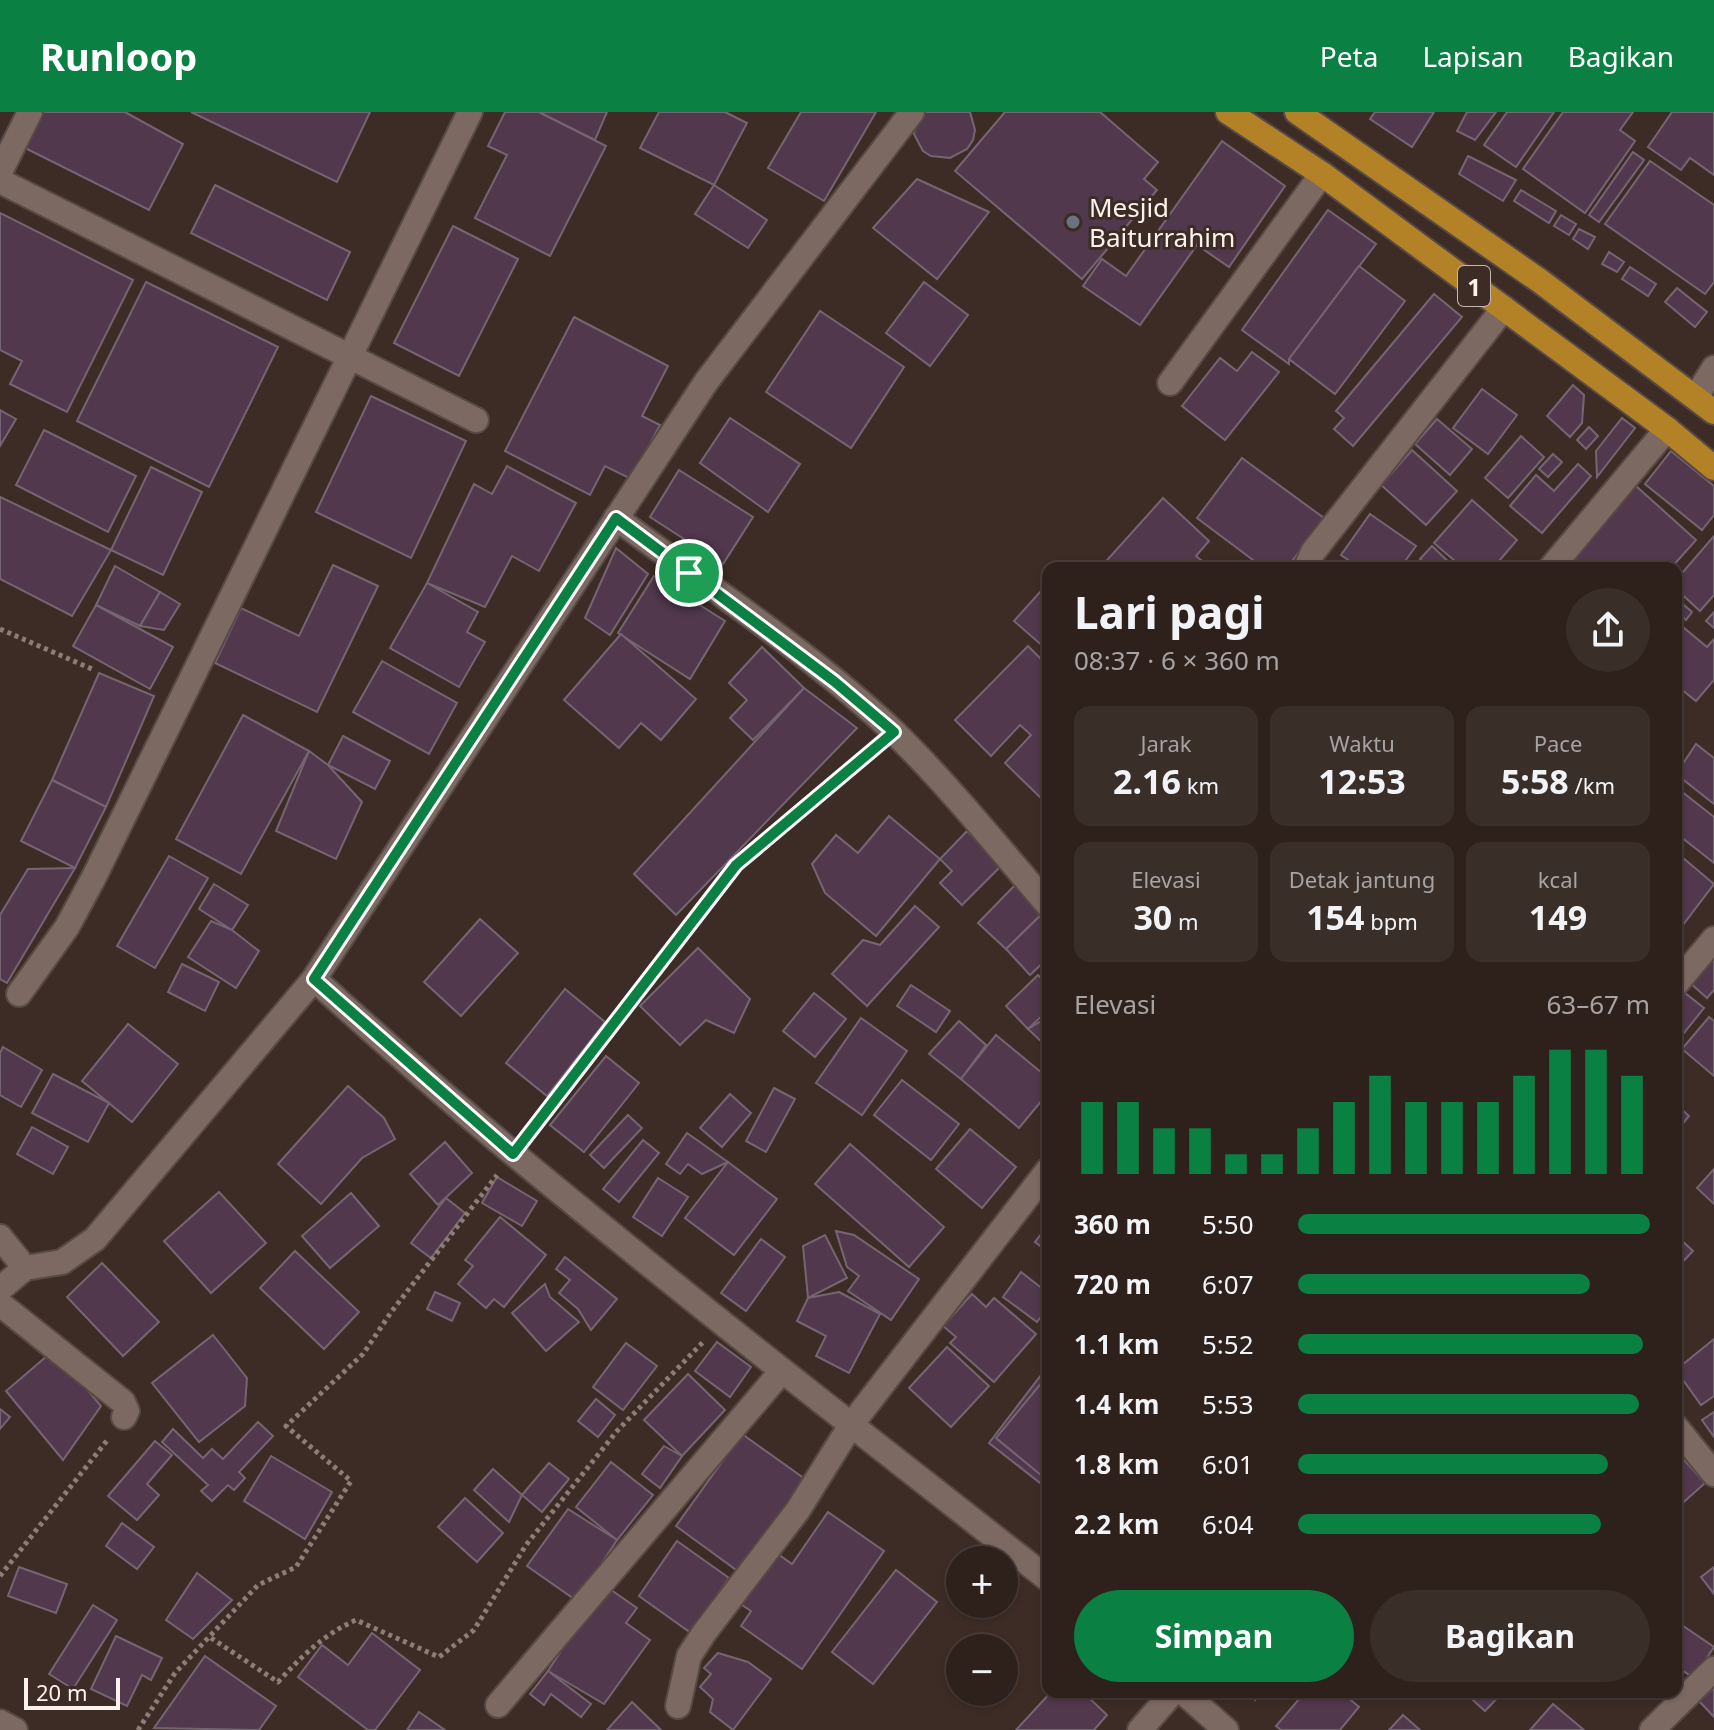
<!DOCTYPE html>
<html lang="id">
<meta charset="utf-8">
<style>
:root{--surface:#2e211c;--page:#3a2e29;--text:#f1f3f6;--muted:#a7a3a3;--line:#493e3b;--accent:#0b8043}
body{margin:0;font-family:"Noto Sans",sans-serif;background:var(--page);color:var(--text);height:100vh;display:flex;flex-direction:column;font-size:30px;white-space:nowrap}
*{box-sizing:border-box;margin:0}
p{font-size:26px;color:var(--muted)}
.icon{flex:none;width:44px;height:44px;fill:none;stroke:currentColor;stroke-width:2;stroke-linecap:round;stroke-linejoin:round}
.map{position:relative;flex:1;overflow:hidden}
.drawer{position:absolute;left:1042px;top:450px;width:640px;height:1136px;display:flex;flex-direction:column;background:var(--surface);border-radius:16px;box-shadow:0 2px 6px #0004,0 0 0 2px var(--line)}
.drawer>*{flex:none}
.buttons{position:absolute;left:946px;top:1434px;display:grid;gap:16px}
.buttons a{display:grid;place-items:center;width:72px;height:72px;border-radius:50%;background:var(--surface);box-shadow:0 2px 6px #0004,0 0 0 2px var(--line);font-size:40px}
.scale{position:absolute;left:24px;bottom:20px;width:96px;box-sizing:border-box;padding-left:8px;border:4px solid #fdf2ed;border-top:0;font-size:22px;line-height:28px;white-space:nowrap;color:#fdf2ed;-webkit-text-stroke:6px #3d2c25;paint-order:stroke}
.pin{position:absolute;display:grid;place-items:center;width:68px;height:68px;color:#fff;margin:-34px;border:4px solid #fff;border-radius:50%;box-shadow:0 2px 8px #0007}
.round{display:grid;place-items:center;flex:none;width:84px;height:84px;border-radius:42px;background:var(--page)}
.summary{display:flex;align-items:center;justify-content:space-between;height:136px;padding:0 32px}
h1{font-size:44px;font-weight:700;line-height:60px}
.stats{display:grid;grid-template-columns:repeat(3,1fr);gap:12px;height:136px;padding:8px 32px}
.stats div{display:grid;align-content:center;border-radius:16px;background:var(--page);text-align:center}
.stats b{font-size:34px;font-weight:700}
.stats small{font-size:22px;font-weight:400}
.stats p{font-size:22px}
.chart{height:224px;padding:16px 32px}
.chart p{display:flex;justify-content:space-between}
.chart svg{width:100%;height:144px;margin-top:8px;stroke:var(--accent);stroke-width:6}
.action{display:flex;gap:16px;margin-top:auto;padding:16px 32px}
.action a{flex:1;height:92px;border-radius:48px;background:var(--accent);color:#fff;font-size:32px;font-weight:700;line-height:92px;text-align:center}
.action a+a{background:var(--page);color:var(--text)}
ul{padding:0 32px;list-style:none;font-size:26px}
li{display:grid;grid-template-columns:128px 96px 1fr;align-items:center;height:60px}
li i{height:20px;border-radius:10px;background:var(--accent)}
header{display:flex;align-items:center;gap:48px;box-sizing:border-box;height:112px;padding:0 40px;background:var(--accent);color:#fff}
header strong{font-size:38px}
nav{display:flex;gap:44px;margin-inline-start:auto;font-size:28px}
.map>svg:first-child{display:block}
</style>
<header>
<strong>Runloop</strong>
<nav><a>Peta</a><a>Lapisan</a><a>Bagikan</a></nav>
</header>
<div class="map">
<svg width="1714" height="1618" viewBox="0 0 1714 1618">
<rect width="100%" height="100%" fill="#3d2c25"/>
<g fill="#51384d" stroke="#756572" stroke-width="2">
<path d="M43,0h82l58,32 -34,66 -124,-62z"/>
<path d="M191,0h179l-33,70z"/>
<path d="M505,0h34l67,34 -56,110 -75,-38 32,-63 -19,-9z"/>
<path d="M539,0h68l-12,28z"/>
<path d="M659,0h66l22,11 -33,62 -74,-37z"/>
<path d="M801,0h75l-52,89 -56,-33z"/>
<path d="M918,0h52l5,18 -2,10 -6,9 -17,9 -19,-2 -8,-5 -9,-17z"/>
<path d="M1005,0h95l58,50 -14,17 13,11 -75,89 -127,-108z"/>
<path d="M1375,0h59l-22,35 -42,-28z"/>
<path d="M1467,0h29l-21,28 -18,-9z"/>
<path d="M1507,0h47l-38,55 -32,-22z"/>
<path d="M1563,0h70l-13,18 15,11 -50,72 -62,-44z"/>
<path d="M1672,0h42v63l-24,-17 -9,12 -33,-23z"/>
<path d="M1222,29l63,45 -56,81 -32,-22 -57,80 -57,-39 19,-27 24,17z"/>
<path d="M1633,40l11,8 -45,62 -10,-7z"/>
<path d="M1468,44l48,24 -13,21 -44,-27z"/>
<path d="M1650,49l64,44v77l-9,12 -100,-70z"/>
<path d="M917,67l72,33 -52,67 -64,-51z"/>
<path d="M215,73l135,67 -23,48 -136,-67z"/>
<path d="M714,73l53,35 -19,28 -53,-34z"/>
<path d="M1521,78l35,21 -7,12 -35,-22z"/>
<path d="M1328,98l48,34 -87,115v5l-47,-34z"/>
<path d="M0,101l133,67 -66,132 -57,-28 12,-23 -22,-11z"/>
<path d="M1561,103l15,9 -7,11 -15,-9z"/>
<path d="M453,114l65,33 -59,117 -65,-33z"/>
<path d="M1579,117l16,8 -7,12 -15,-10z"/>
<path d="M1609,140l15,10 -7,10 -15,-8z"/>
<path d="M1359,154l46,35 -70,93 -46,-35z"/>
<path d="M1630,155l26,17 -8,12 -26,-17z"/>
<path d="M146,170l132,65 -69,140 -132,-66z"/>
<path d="M924,170l44,33 -38,51 -44,-33z"/>
<path d="M1677,176l30,24 -12,15 -30,-25z"/>
<path d="M1434,182l28,23 -109,129 -19,-17 10,-11 -8,-7z"/>
<path d="M820,199l84,56 -53,81 -85,-56z"/>
<path d="M574,205l94,49 -26,50 18,9 -29,54 -26,-13 -15,29 -85,-44z"/>
<path d="M1252,240l27,20 -54,68 -43,-34 38,-48 17,13z"/>
<path d="M1573,273l11,10 -2,28 -12,14 -23,-21z"/>
<path d="M1482,277l35,26 -29,39 -35,-26z"/>
<path d="M371,284l95,45 -55,117 -95,-46z"/>
<path d="M0,298l16,9 -16,27z"/>
<path d="M730,306l70,46 -32,48 -68,-49z"/>
<path d="M1622,306l13,10 -38,49 -1,-26z"/>
<path d="M1437,307l35,30 -22,26 -35,-31z"/>
<path d="M1589,315l9,9 -12,13 -9,-9z"/>
<path d="M44,318l92,46 -28,56 -92,-47z"/>
<path d="M1521,324l23,21 -36,41 -23,-20z"/>
<path d="M1412,338l45,41 -31,34 -45,-40z"/>
<path d="M1671,339l43,35v29l-12,15 -57,-46z"/>
<path d="M1553,342l9,8 -14,15 -9,-8z"/>
<path d="M1242,346l82,60 -37,50h-33l3,-5 -60,-45z"/>
<path d="M1578,352l13,12 -49,57 -32,-27 26,-31 18,16z"/>
<path d="M507,354l69,37 -37,68 -27,-15 -27,51 -58,-24 47,-99 18,10z"/>
<path d="M151,355l51,25 -39,83 -52,-25z"/>
<path d="M679,358l74,47 -30,47 -73,-47z"/>
<path d="M1636,374l60,54 -25,28h-107z"/>
<path d="M0,385l111,53 -39,66 -72,-37z"/>
<path d="M1163,386l46,43 -13,15 12,10 -108,2z"/>
<path d="M1472,388l45,40 -24,28h-30l-29,-25z"/>
<path d="M1370,402l46,32 -16,22h-40l-19,-13z"/>
<path d="M1714,424v59l-14,16 -24,-22v-9z"/>
<path d="M1432,434l21,20 -2,2h-21l-10,-9z"/>
<path d="M616,436l32,26 -38,61 -25,-17z"/>
<path d="M333,453l45,21 -61,126 -102,-49 26,-55 58,28z"/>
<path d="M115,454l45,26 -20,34 -44,-21z"/>
<path d="M654,464l71,45 -35,58 -72,-46z"/>
<path d="M427,471l51,29 -11,20 18,10 -26,45 -69,-39z"/>
<path d="M1048,471v64l-2,2 -32,-28z"/>
<path d="M160,480l20,12 -16,26 -24,-4z"/>
<path d="M1676,486l16,14 -6,8 -10,-9z"/>
<path d="M96,493l77,42 -23,42 -77,-43z"/>
<path d="M1714,500v16l-8,-7z"/>
<path d="M1677,510l30,25 7,-8v41l-18,21 -20,-16z"/>
<path d="M621,522l75,65 -35,41 -20,-17 -22,25 -55,-48z"/>
<path d="M1028,534l17,17 3,-3v145l-43,-42 26,-28 -11,-10 -29,31 -36,-36z"/>
<path d="M762,535l42,41 -51,52 -23,-22 17,-18 -18,-17z"/>
<path d="M382,549l75,42 -28,51 -76,-42z"/>
<path d="M99,561l55,23 -48,111 -54,-27z"/>
<path d="M804,576l53,40 -181,187 -42,-41z"/>
<path d="M243,603l66,36 -68,123 -65,-35z"/>
<path d="M343,624l47,25 -15,28 -47,-24z"/>
<path d="M1696,632l18,14v46l-38,-30z"/>
<path d="M309,639l19,14 34,37 -26,57 -60,-28z"/>
<path d="M52,668l54,27 -31,61 -54,-27z"/>
<path d="M1676,675l38,30v46l-38,-30z"/>
<path d="M889,704l51,43 -64,77 -51,-43 -13,-29 24,-29 22,18z"/>
<path d="M967,719l35,34 -40,40 -22,-22 12,-12 -12,-12z"/>
<path d="M1676,740l38,32 -38,50z"/>
<path d="M169,744l39,22 -53,90 -38,-22z"/>
<path d="M75,756l-68,115 -7,-4v-64l28,-46z"/>
<path d="M1017,771l27,29 -38,37 -28,-26z"/>
<path d="M214,772l34,21 -16,25 -33,-21z"/>
<path d="M915,794l24,21 -72,79 -35,-32 31,-34 17,5z"/>
<path d="M1044,800l4,4v42l-18,17 -24,-26z"/>
<path d="M480,807l38,34 -57,63 -37,-34z"/>
<path d="M211,809l21,9 27,21 -23,37 -48,-31z"/>
<path d="M698,836l52,51 -16,34 -28,-13 -26,25 -40,-39z"/>
<path d="M1714,842v36l-7,8 -18,-16z"/>
<path d="M182,852l37,18 -14,29 -37,-19z"/>
<path d="M1038,863l10,10v25l-20,19 -22,-23z"/>
<path d="M911,873l39,26 -14,21 -39,-26z"/>
<path d="M565,877l40,33 -58,74 -41,-33z"/>
<path d="M814,881l32,26 -31,38 -32,-26z"/>
<path d="M1685,881l19,15 -28,35v-38z"/>
<path d="M1048,905v31l-20,-19z"/>
<path d="M1709,905l5,4v55l-32,-27z"/>
<path d="M861,906l46,33 -45,64 -46,-32z"/>
<path d="M959,909l27,24 -25,34 -32,-25z"/>
<path d="M128,912l50,40 -46,58 -50,-41z"/>
<path d="M996,923l52,43v15l-29,35 -58,-49z"/>
<path d="M3,935l39,23 -21,37 -21,-12v-42z"/>
<path d="M606,944l33,27 -55,69 -34,-27z"/>
<path d="M53,962l56,29 -21,39 -56,-29z"/>
<path d="M902,968l57,44 -28,36 -57,-45z"/>
<path d="M348,974l36,32 11,21 -33,19 -41,46 -43,-40z"/>
<path d="M774,976l21,11 -29,53 -20,-11z"/>
<path d="M730,982l21,19 -29,34 -22,-19z"/>
<path d="M1676,992l13,12 -13,16z"/>
<path d="M628,1003l14,13 -38,40 -14,-13z"/>
<path d="M32,1015l36,20 -15,27 -36,-20z"/>
<path d="M970,1017l46,38 -34,41 -46,-39z"/>
<path d="M687,1021l41,29 -26,12 -14,-10 -8,10 -14,-10z"/>
<path d="M643,1028l16,13 -40,49 -16,-13z"/>
<path d="M445,1030l27,31 -34,32 -28,-31z"/>
<path d="M850,1032l94,83 -35,40 -94,-83z"/>
<path d="M728,1050l49,37 -43,56 -49,-37z"/>
<path d="M1714,1057v35l-17,-16z"/>
<path d="M497,1065l40,24 -15,25 -40,-23z"/>
<path d="M658,1066l30,19 -26,39 -29,-19z"/>
<path d="M219,1080l47,51 -55,50 -47,-52z"/>
<path d="M351,1081l28,33 -49,42 -28,-32z"/>
<path d="M446,1086l19,15 -34,45 -20,-15z"/>
<path d="M500,1105l46,38 -42,52 -10,-8 -8,9 -28,-24 15,-18 -8,-6z"/>
<path d="M1048,1113v27l-13,-10z"/>
<path d="M836,1119l18,4 65,44 -28,41 -43,-29 11,-15 -12,-9z"/>
<path d="M825,1123l22,43 -39,20 -5,-52z"/>
<path d="M1676,1123l17,16 -17,18z"/>
<path d="M761,1127l24,18 -39,54 -25,-18z"/>
<path d="M295,1139l64,61 -35,37 -64,-61z"/>
<path d="M565,1145l52,42 -26,31 -13,-21 -19,-16 11,-13 -14,-11z"/>
<path d="M102,1151l57,59 -36,34 -56,-59z"/>
<path d="M1021,1160l27,21v14l-11,15 -34,-25z"/>
<path d="M545,1172l5,13 29,25 -33,29 -34,-38z"/>
<path d="M435,1180l25,11 -8,18 -25,-12z"/>
<path d="M839,1180l41,22 -31,59 -33,-17 10,-20 -29,-15 11,-23z"/>
<path d="M972,1182l14,13 8,-9 42,36 -42,48 -44,-39 6,-6 -13,-11z"/>
<path d="M213,1223l34,43 -2,28 -46,36 -47,-59z"/>
<path d="M1714,1227v57l-13,9 -25,-35z"/>
<path d="M717,1230l34,25 -21,30 -35,-26z"/>
<path d="M626,1231l31,23 -34,44 -30,-23z"/>
<path d="M947,1235l42,39 -38,41 -42,-39z"/>
<path d="M54,1238l47,56 -38,54 -57,-69z"/>
<path d="M1048,1254v115l-4,5 -55,-43z"/>
<path d="M688,1262l37,36 -43,46 -38,-36z"/>
<path d="M1048,1263v105h-1l-51,-42z"/>
<path d="M596,1287l19,16 -17,22 -20,-16z"/>
<path d="M0,1297l10,8 -10,12z"/>
<path d="M1714,1300v25l-12,-17z"/>
<path d="M258,1310l15,14 -34,36 6,6 -11,12 -6,-5 -16,16 -11,-10 7,-6 -46,-43 11,-13 30,29 9,-9 11,10z"/>
<path d="M742,1322l63,45 -66,93 -63,-46z"/>
<path d="M155,1329l17,14 -25,29 12,11 -22,25 -29,-24z"/>
<path d="M664,1334l18,10 -22,32 -18,-14z"/>
<path d="M1676,1339l29,32 -29,26z"/>
<path d="M271,1344l61,36 -27,47 -61,-38z"/>
<path d="M611,1350l42,33 -36,45 -41,-33z"/>
<path d="M549,1351l20,16 -27,33 -20,-17z"/>
<path d="M493,1357l29,26 -13,27 -35,-32z"/>
<path d="M465,1386l38,35 -26,29 -39,-35z"/>
<path d="M568,1397l49,31 -40,61 -50,-35z"/>
<path d="M828,1400l56,39 -82,118 -61,-43 10,-15 -12,-8 36,-51 17,12z"/>
<path d="M122,1411l32,24 -17,22 -31,-23z"/>
<path d="M677,1429l52,37 -38,55 -52,-37z"/>
<path d="M19,1455l48,17 -11,29 -48,-17z"/>
<path d="M1714,1455v27l-13,-17z"/>
<path d="M896,1458l41,32 -64,82 -41,-32z"/>
<path d="M197,1461l35,27 -39,39 -27,-19z"/>
<path d="M604,1473l33,23 -11,15 24,17 -46,64 -56,-33z"/>
<path d="M93,1493l24,15 -44,69 -24,-15z"/>
<path d="M1676,1509l38,26 -20,31 -18,-12z"/>
<path d="M372,1521l48,37 -45,60h-7l-70,-53 24,-32 26,20z"/>
<path d="M116,1524l46,22 -11,22 -9,-5 -15,31 -36,-17z"/>
<path d="M718,1541l30,9 23,17 -38,51 -23,-18 3,-13 -13,-12 11,-13 -7,-6z"/>
<path d="M205,1544l71,50 -17,24 -105,-2z"/>
<path d="M548,1559l43,33 -10,13 -30,-23 -7,11 -14,-11z"/>
<path d="M1714,1576v29l-15,-16z"/>
<path d="M1051,1580h32l24,23 -13,15h-78z"/>
<path d="M1246,1580h16l-7,8z"/>
<path d="M1305,1580h36l18,15 -19,23h-59l-5,-4z"/>
<path d="M1464,1580h39l-18,19z"/>
<path d="M632,1590l29,28h-54z"/>
<path d="M1553,1592l31,26h-54z"/>
<path d="M419,1600l26,18h-38z"/>
<path d="M1403,1603l17,15h-31z"/>
</g>
<g fill="none" stroke-linecap="round" stroke-linejoin="round">
<g stroke="#574944" stroke-width="28">
<g id="minor">
<path d="M0,60l30,-60"/>
<path d="M0,69l476,239"/>
<path d="M1170,271l152,-209"/>
<path d="M1696,285l18,-29"/>
<path d="M616,406c91,68 197,137 279,215 55,54 103,114 153,172"/>
<path d="M1306,456l7,-16 191,-244"/>
<path d="M1551,456l116,-139"/>
<path d="M314,867c66,59 132,119 200,175 175,145 355,285 534,425"/>
<path d="M1676,872l38,-45"/>
<path d="M19,882l48,-67 27,-50 376,-765"/>
<path d="M0,1125l25,31"/>
<path d="M0,1177l25,-21 37,-6 33,-23 219,-260 392,-597 206,-270"/>
<path d="M0,1192l123,98 4,9 -3,6"/>
<path d="M1676,1315l38,47"/>
<path d="M1183,1580l43,38"/>
<path d="M498,1593l283,-333"/>
<path d="M678,1594l11,-50 15,-23 94,-123 53,-85 197,-255"/>
<path d="M0,1610l15,8"/>
<path d="M1140,1618l33,-38"/>
<path d="M1652,1618l62,-61"/>
</g>
</g>
<g stroke="#574944" stroke-width="28">
<g id="primary">
<path d="M1228,0l94,62 345,255 47,39"/>
<path d="M1297,0l243,169 174,131"/>
</g>
</g>
<g stroke="#8c7d77" stroke-width="5" stroke-dasharray="4 4" stroke-linecap="butt">
<path d="M0,517l92,40"/>
<path d="M529,1020l207,-267 139,-115"/>
<path d="M0,1464l109,-138"/>
<path d="M211,1526l67,44c24,-26 46,-48 78,-62l83,37 35,-27 52,-85 91,-114 87,-90"/>
<path d="M138,1618l37,-57 83,-88 38,-18 55,-86 -65,-55 77,-72 29,-43 105,-136"/>
</g>
<use href="#minor" stroke="#7c6961" stroke-width="24"/>
<use href="#primary" stroke="#b38227" stroke-width="24"/>
</g>
<g fill="none" stroke-linecap="round" stroke-linejoin="round">
<g stroke="#fff" stroke-width="16">
<path id="route" d="M616,406l219,164 59,50 -158,133 -223,289 -199,-175z"/>
</g>
<use href="#route" stroke="#0b8043" stroke-width="10"/>
</g>
<circle fill="#6b7280" stroke="#3d2c25" stroke-width="3" cx="1073" cy="110" r="8"/>
<g text-anchor="middle" dominant-baseline="central" stroke-width="6" stroke-linejoin="round" paint-order="stroke">
<rect fill="#3d2c25" stroke="#c3b7b1" stroke-width="2" x="1458" y="154" width="32" height="40" rx="6"/>
<g font-size="24" font-weight="bold" fill="#fdf2ed">
<text x="1474" y="174">1</text>
</g>
<g font-size="26" fill="#fdf2ed" stroke="#3d2c25" text-anchor="start">
<text x="1089" y="95">Mesjid<tspan x="1089" dy="30">Baiturrahim</tspan></text>
</g>
</g>
</svg>
<div class="buttons">
<a>+</a>
<a>−</a>
</div>
<div class="scale">20 m</div>
<div class="pin" style="left:689px;top:461px;background:#1e9e55"><svg class="icon" aria-label="arrive" viewBox="0 0 24 24"><path d="M6 21V4h12l-3 4 3 4H6"/></svg></div>
<section class="drawer">
<div class="summary"><div><h1>Lari pagi</h1><p>08:37 · 6 × 360 m</p></div><a class="round"><svg class="icon" aria-label="share" viewBox="0 0 24 24"><path d="M12 15V3M7 8l5-5 5 5M5 13v7h14v-7"/></svg></a></div>
<div class="stats">
<div><p>Jarak</p><b>2.16<small> km</small></b></div>
<div><p>Waktu</p><b>12:53</b></div>
<div><p>Pace</p><b>5:58<small> /km</small></b></div>
</div>
<div class="stats">
<div><p>Elevasi</p><b>30<small> m</small></b></div>
<div><p>Detak jantung</p><b>154<small> bpm</small></b></div>
<div><p>kcal</p><b>149</b></div>
</div>
<div class="chart"><p><span>Elevasi</span>63–67 m</p>
<svg viewBox="0 0 160 44" preserveAspectRatio="none"><path d="M5 44V22M15 44V22M25 44V30M35 44V30M45 44V38M55 44V38M65 44V30M75 44V22M85 44V14M95 44V22M105 44V22M115 44V22M125 44V14M135 44V6M145 44V6M155 44V14"/></svg>
</div>
<ul>
<li><b>360 m</b>5:50<i style="width:100%"></i></li>
<li><b>720 m</b>6:07<i style="width:83%"></i></li>
<li><b>1.1 km</b>5:52<i style="width:98%"></i></li>
<li><b>1.4 km</b>5:53<i style="width:97%"></i></li>
<li><b>1.8 km</b>6:01<i style="width:88%"></i></li>
<li><b>2.2 km</b>6:04<i style="width:86%"></i></li>
</ul>
<div class="action"><a>Simpan</a><a>Bagikan</a></div>
</section>
</div>
